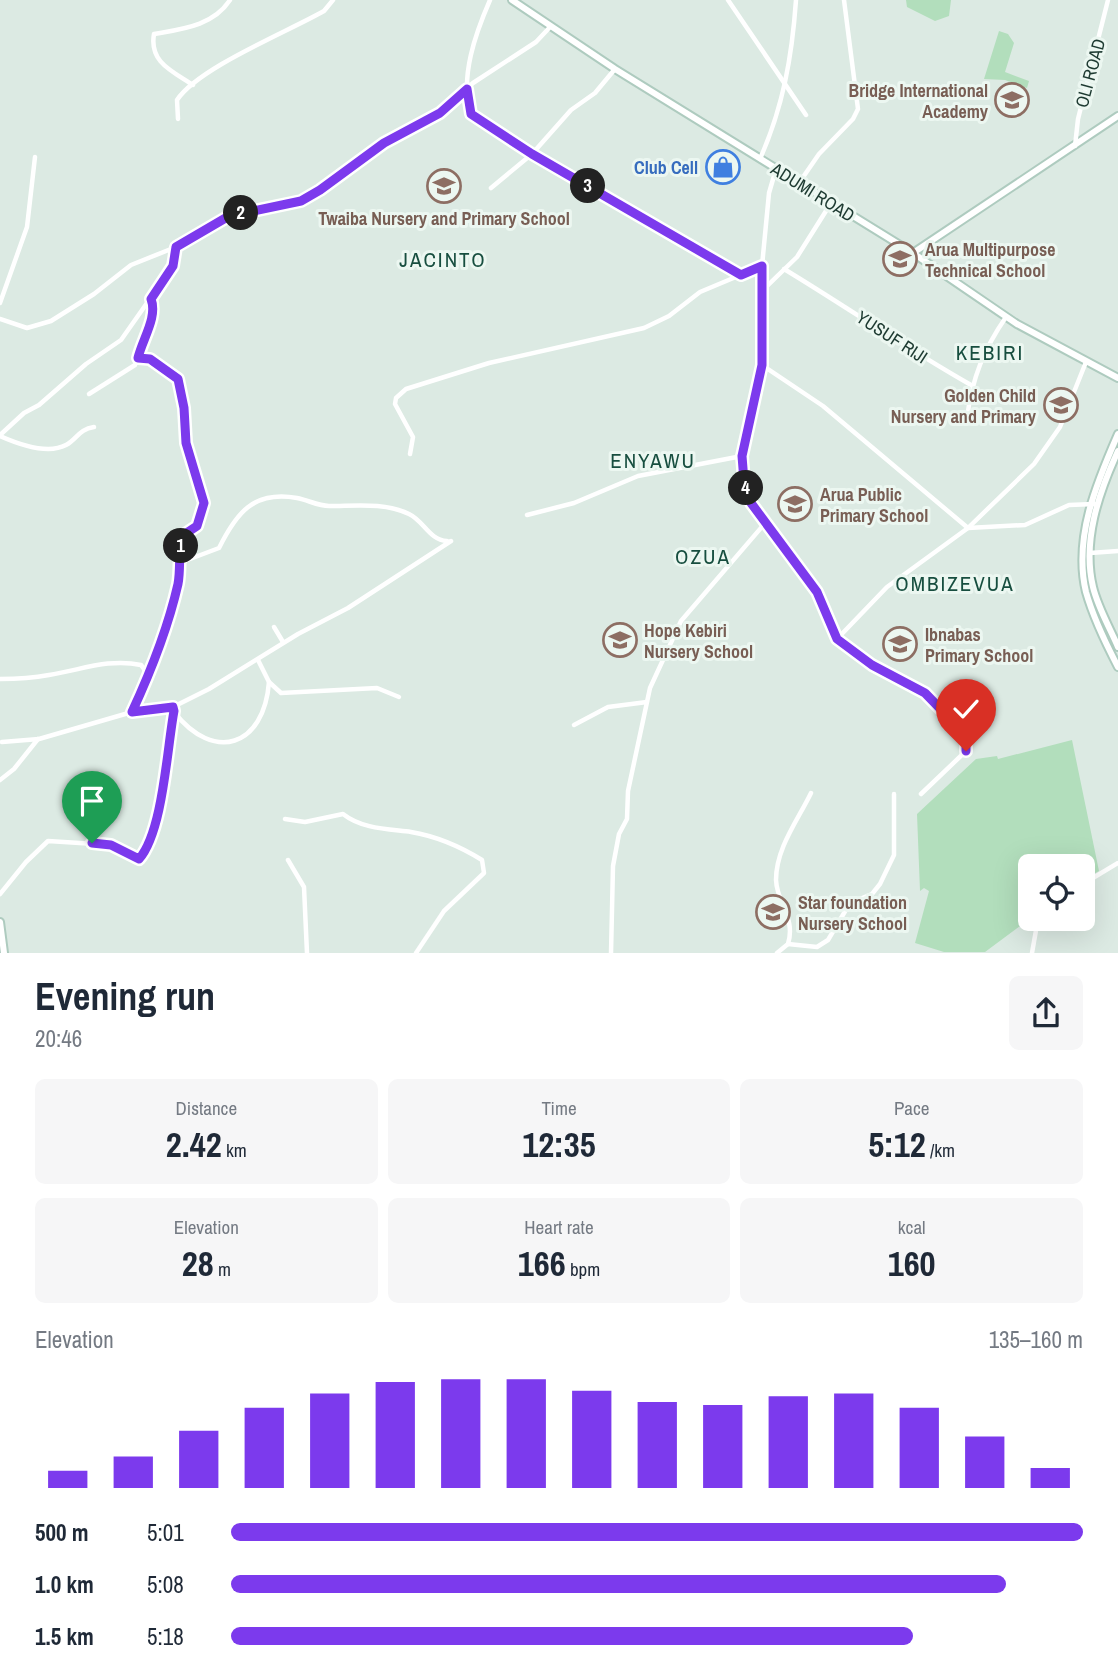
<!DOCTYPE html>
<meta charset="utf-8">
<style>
:root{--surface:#fff;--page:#f6f6f7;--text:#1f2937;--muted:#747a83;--accent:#7c3aed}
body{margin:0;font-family:"Archivo Narrow",sans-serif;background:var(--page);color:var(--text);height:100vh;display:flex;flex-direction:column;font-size:26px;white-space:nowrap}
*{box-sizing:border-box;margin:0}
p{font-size:23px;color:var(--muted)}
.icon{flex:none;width:38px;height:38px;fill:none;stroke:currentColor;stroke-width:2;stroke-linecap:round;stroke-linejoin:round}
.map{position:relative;height:953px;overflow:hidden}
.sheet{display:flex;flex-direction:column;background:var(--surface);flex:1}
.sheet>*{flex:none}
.controls{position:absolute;left:1018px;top:854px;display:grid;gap:14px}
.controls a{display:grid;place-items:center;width:77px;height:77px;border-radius:10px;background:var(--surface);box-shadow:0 7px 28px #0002;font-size:35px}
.pin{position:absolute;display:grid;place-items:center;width:60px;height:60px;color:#fff;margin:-72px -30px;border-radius:50% 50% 50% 0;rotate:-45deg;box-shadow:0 0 7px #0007}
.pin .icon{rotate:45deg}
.km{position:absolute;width:35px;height:35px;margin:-18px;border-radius:50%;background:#222;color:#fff;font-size:19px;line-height:35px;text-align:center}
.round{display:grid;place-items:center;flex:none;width:74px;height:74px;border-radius:10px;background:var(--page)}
.head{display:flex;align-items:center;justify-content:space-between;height:119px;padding:0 35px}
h1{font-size:38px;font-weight:800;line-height:52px}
.figures{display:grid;grid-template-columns:repeat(3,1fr);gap:10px;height:119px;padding:7px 35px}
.figures div{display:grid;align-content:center;border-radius:10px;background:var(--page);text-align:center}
.figures b{font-size:35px;font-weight:800}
.figures small{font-size:19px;font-weight:400}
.figures p{font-size:19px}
.chart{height:196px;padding:14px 35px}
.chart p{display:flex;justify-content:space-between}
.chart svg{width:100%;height:126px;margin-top:7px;stroke:var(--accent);stroke-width:6}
ul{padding:0 35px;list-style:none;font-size:23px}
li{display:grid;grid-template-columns:112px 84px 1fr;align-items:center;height:52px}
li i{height:18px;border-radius:9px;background:var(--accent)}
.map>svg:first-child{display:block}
</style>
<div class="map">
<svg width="1118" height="953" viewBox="0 0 1118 953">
<rect width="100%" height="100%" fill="#dceae3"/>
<g fill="#b2debc">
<path d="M906,0h45l-2,16 -14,5 -28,-14z"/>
<path d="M999,31l9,3 6,9 -9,29 24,9 -2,7 -22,-8 -21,-1z"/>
<path d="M1072,740l27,131 -16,9v-14h-52v52l-46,34h-41l-29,-9 14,-52 -5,-3 -4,3 -3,-77 59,-55 21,-3 1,3z"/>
</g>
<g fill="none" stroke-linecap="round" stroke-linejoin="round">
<g stroke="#aecbbf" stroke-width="10">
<g id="secondary">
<path d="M512,0l103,69 298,184 104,71 101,54"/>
<path d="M913,253l205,-137"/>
<path d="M1118,434c-21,48 -45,104 -32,158 7,25 20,52 32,75"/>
<path d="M1118,451c-19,41 -36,90 -25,136 5,21 17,41 25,60"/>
<path d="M0,922l4,31"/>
</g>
</g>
<g stroke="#fff" stroke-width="4.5">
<path d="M490,0c-14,32 -31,78 -19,114l61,40 208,121"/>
<path d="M728,0l78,115"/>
<path d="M193,85c-21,-14 -44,-23 -39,-51 28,-5 59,-8 76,-34"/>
<path d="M178,119l-1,-19c21,-32 110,-68 147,-89l9,-11"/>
<path d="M1075,146l3,-27 30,-119"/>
<path d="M760,159c23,-52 32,-102 36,-159"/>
<path d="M776,169l-7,24 -7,73v99l-20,91 6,37 3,10 66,89 20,47 35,26 53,28 36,37 5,10v11l-45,43"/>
<path d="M799,183l20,-29 34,-35 5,-10 -14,-109"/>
<path d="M491,188l41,-34 39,-44 24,-17 20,-24"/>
<path d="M784,269c63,38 123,80 187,116"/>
<path d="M762,291l35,-34 34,-54"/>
<path d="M0,303l27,-76 8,-70"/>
<path d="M0,319l27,9 24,-7 43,-27 37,-29 45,-18 43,-26 82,-20 19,-11 64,-47 56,-30 33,-30 63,-41 15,-16"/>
<path d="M762,365l61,41 145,122 57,-3 44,-20 25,-1"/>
<path d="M89,394l46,-29c5,-14 21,-54 16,-65"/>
<path d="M967,418c5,-40 17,-69 39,-101"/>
<path d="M0,435l24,-22 15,-8 47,-41 35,-24 52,-74 3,-19"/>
<path d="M0,436c18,8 47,19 66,9 11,-6 13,-16 28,-18"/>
<path d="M410,454l3,-17 -18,-33 1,-6 10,-9 83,-26 155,-35 25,-12 31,-24 62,-26"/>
<path d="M527,515l47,-12 64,-27 104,-20"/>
<path d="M1090,553l28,-2"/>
<path d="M182,562l37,-14c17,-34 34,-58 78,-50 11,2 21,8 32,8 26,0 55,-4 80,8 15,7 20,26 38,27"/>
<path d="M274,627l9,15"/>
<path d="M837,639l50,-52 81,-59 66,-64 26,-37 26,-65"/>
<path d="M258,660l11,22 12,11 96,-5 22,9"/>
<path d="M0,679c17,0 33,-1 49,-4 32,-5 60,-17 92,-10l7,9"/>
<path d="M133,711c18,-40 35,-82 44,-125 4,-17 1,-34 5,-50l15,-10 7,-23 -18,-60 -2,-34 -6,-30 -28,-20 -12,-1"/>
<path d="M174,712c40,51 90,35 95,-30"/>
<path d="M574,725l34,-18 39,-5"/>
<path d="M2,742l37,-3 93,-27 41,-5 36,-18 89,-55 50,-26 103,-67"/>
<path d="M0,780l14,-11 24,-30"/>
<path d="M285,819l20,3 38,-8c19,15 45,15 68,18 24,4 50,15 71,28l2,13 -40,38 -28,42"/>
<path d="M288,860l16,27 3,66"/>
<path d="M1083,884l35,-21"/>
<path d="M0,894l26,-32 22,-21 63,4 29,14c15,-19 35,-127 33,-152"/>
<path d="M788,944l29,3 11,-7 22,-37 22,-9 8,-10 14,-29v-61"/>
<path d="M611,953l2,-87 6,-32 8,-15 1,-28 22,-103 31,-67 85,-99"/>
<path d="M777,953l11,-9c8,-26 -11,-40 -12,-64 0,-32 22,-60 35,-87"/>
<path d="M1032,953l6,-34"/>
</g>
<use href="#secondary" stroke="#fff" stroke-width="6"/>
</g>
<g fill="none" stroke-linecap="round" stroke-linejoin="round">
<g stroke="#fff" stroke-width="14">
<path id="route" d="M92,843l19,2 28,14c24,-27 28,-111 35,-148l-1,-4 -41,5c19,-41 36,-84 46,-128 3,-16 0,-32 4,-48l15,-10 7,-23 -18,-60 -2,-35 -6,-29 -28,-20 -12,-1c4,-18 20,-41 13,-59l22,-33 3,-19 53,-31 72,-15 19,-11 64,-47 56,-30 27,-24 4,25 61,40 209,121 21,-9v99l-20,91 2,25 7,22 66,89 20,47 35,26 53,28 36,37 5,10v11"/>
</g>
<use href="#route" stroke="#7c3aed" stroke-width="9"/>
</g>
<defs>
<g id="school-ring" transform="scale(1.75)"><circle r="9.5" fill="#ecf7f1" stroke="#8d6e63" stroke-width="1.5"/><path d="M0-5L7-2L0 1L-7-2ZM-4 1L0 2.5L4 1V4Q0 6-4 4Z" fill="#8d6e63"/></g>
<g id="shop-ring" transform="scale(1.75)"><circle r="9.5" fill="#ecf7f1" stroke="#3f7fe0" stroke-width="1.5"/><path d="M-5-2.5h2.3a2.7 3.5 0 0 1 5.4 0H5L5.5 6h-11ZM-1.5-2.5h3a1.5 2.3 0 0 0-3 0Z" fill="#3f7fe0"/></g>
<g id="university-ring" transform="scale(1.75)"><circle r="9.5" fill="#ecf7f1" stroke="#8d6e63" stroke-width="1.5"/><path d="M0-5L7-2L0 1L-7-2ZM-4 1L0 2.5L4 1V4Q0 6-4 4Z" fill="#8d6e63"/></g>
</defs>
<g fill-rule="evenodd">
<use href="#school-ring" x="1012" y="100"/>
<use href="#shop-ring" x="723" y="167"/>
<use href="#school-ring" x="444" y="186"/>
<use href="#university-ring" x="900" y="259"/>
<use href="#school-ring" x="1061" y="405"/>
<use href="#school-ring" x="795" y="504"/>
<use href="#school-ring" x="620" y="640"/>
<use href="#school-ring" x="900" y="644"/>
<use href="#school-ring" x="773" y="912"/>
</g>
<g text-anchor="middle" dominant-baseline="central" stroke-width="6" stroke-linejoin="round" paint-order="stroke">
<g font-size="18" fill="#1d3a31" stroke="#ecf7f1">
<text transform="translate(1090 73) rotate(-75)">OLI ROAD</text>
<text transform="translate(813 192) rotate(32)">ADUMI ROAD</text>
<text transform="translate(892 337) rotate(33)">YUSUF RIJI</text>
</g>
<g font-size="18" font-weight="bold" fill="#785e54" stroke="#ecf7f1" text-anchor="start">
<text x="988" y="90" text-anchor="end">Bridge International<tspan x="988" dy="21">Academy</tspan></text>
<text x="444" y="218" text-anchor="middle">Twaiba Nursery and Primary School</text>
<text x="925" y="249">Arua Multipurpose<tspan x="925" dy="21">Technical School</tspan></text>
<text x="1036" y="395" text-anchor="end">Golden Child<tspan x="1036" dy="21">Nursery and Primary</tspan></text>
<text x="820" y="494">Arua Public<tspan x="820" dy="21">Primary School</tspan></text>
<text x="644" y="630">Hope Kebiri<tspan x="644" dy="21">Nursery School</tspan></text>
<text x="925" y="634">Ibnabas<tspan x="925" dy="21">Primary School</tspan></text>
<text x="798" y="902">Star foundation<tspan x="798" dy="21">Nursery School</tspan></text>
</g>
<g font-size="18" font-weight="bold" fill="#366cbe" stroke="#ecf7f1" text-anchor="end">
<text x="698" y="167">Club Cell</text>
</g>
<g font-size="21" letter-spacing="2" fill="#174e3f" stroke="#ecf7f1">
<text x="443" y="259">JACINTO</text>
<text x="990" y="352">KEBIRI</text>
<text x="653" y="460">ENYAWU</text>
<text x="703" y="556">OZUA</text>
<text x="955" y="583">OMBIZEVUA</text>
</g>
</g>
</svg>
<div class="controls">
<a><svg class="icon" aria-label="locate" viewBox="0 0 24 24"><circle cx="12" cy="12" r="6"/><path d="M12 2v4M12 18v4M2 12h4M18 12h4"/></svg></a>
</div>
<div class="pin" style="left:92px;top:843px;background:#1e9e55"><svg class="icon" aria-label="arrive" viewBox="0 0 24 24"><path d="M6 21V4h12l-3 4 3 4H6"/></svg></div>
<div class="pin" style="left:966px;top:751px;background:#d93025"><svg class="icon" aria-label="check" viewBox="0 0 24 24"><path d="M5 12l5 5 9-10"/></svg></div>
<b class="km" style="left:181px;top:546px">1</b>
<b class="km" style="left:241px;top:213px">2</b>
<b class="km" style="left:588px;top:186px">3</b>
<b class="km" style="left:746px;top:488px">4</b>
</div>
<section class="sheet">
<div class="head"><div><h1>Evening run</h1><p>20:46</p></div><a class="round"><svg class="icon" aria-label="share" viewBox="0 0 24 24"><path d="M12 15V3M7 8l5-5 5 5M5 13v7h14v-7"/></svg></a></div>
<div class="figures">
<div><p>Distance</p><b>2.42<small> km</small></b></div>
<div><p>Time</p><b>12:35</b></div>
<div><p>Pace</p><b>5:12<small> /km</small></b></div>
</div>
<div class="figures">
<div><p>Elevation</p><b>28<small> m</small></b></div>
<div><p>Heart rate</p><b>166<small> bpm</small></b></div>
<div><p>kcal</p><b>160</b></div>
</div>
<div class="chart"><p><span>Elevation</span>135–160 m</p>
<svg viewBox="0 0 160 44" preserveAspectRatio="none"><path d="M5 44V38M15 44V33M25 44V24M35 44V16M45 44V11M55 44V7M65 44V6M75 44V6M85 44V10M95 44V14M105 44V15M115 44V12M125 44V11M135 44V16M145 44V26M155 44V37"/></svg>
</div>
<ul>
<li><b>500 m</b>5:01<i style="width:100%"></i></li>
<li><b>1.0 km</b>5:08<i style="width:91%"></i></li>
<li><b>1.5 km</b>5:18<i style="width:80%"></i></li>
</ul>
</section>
